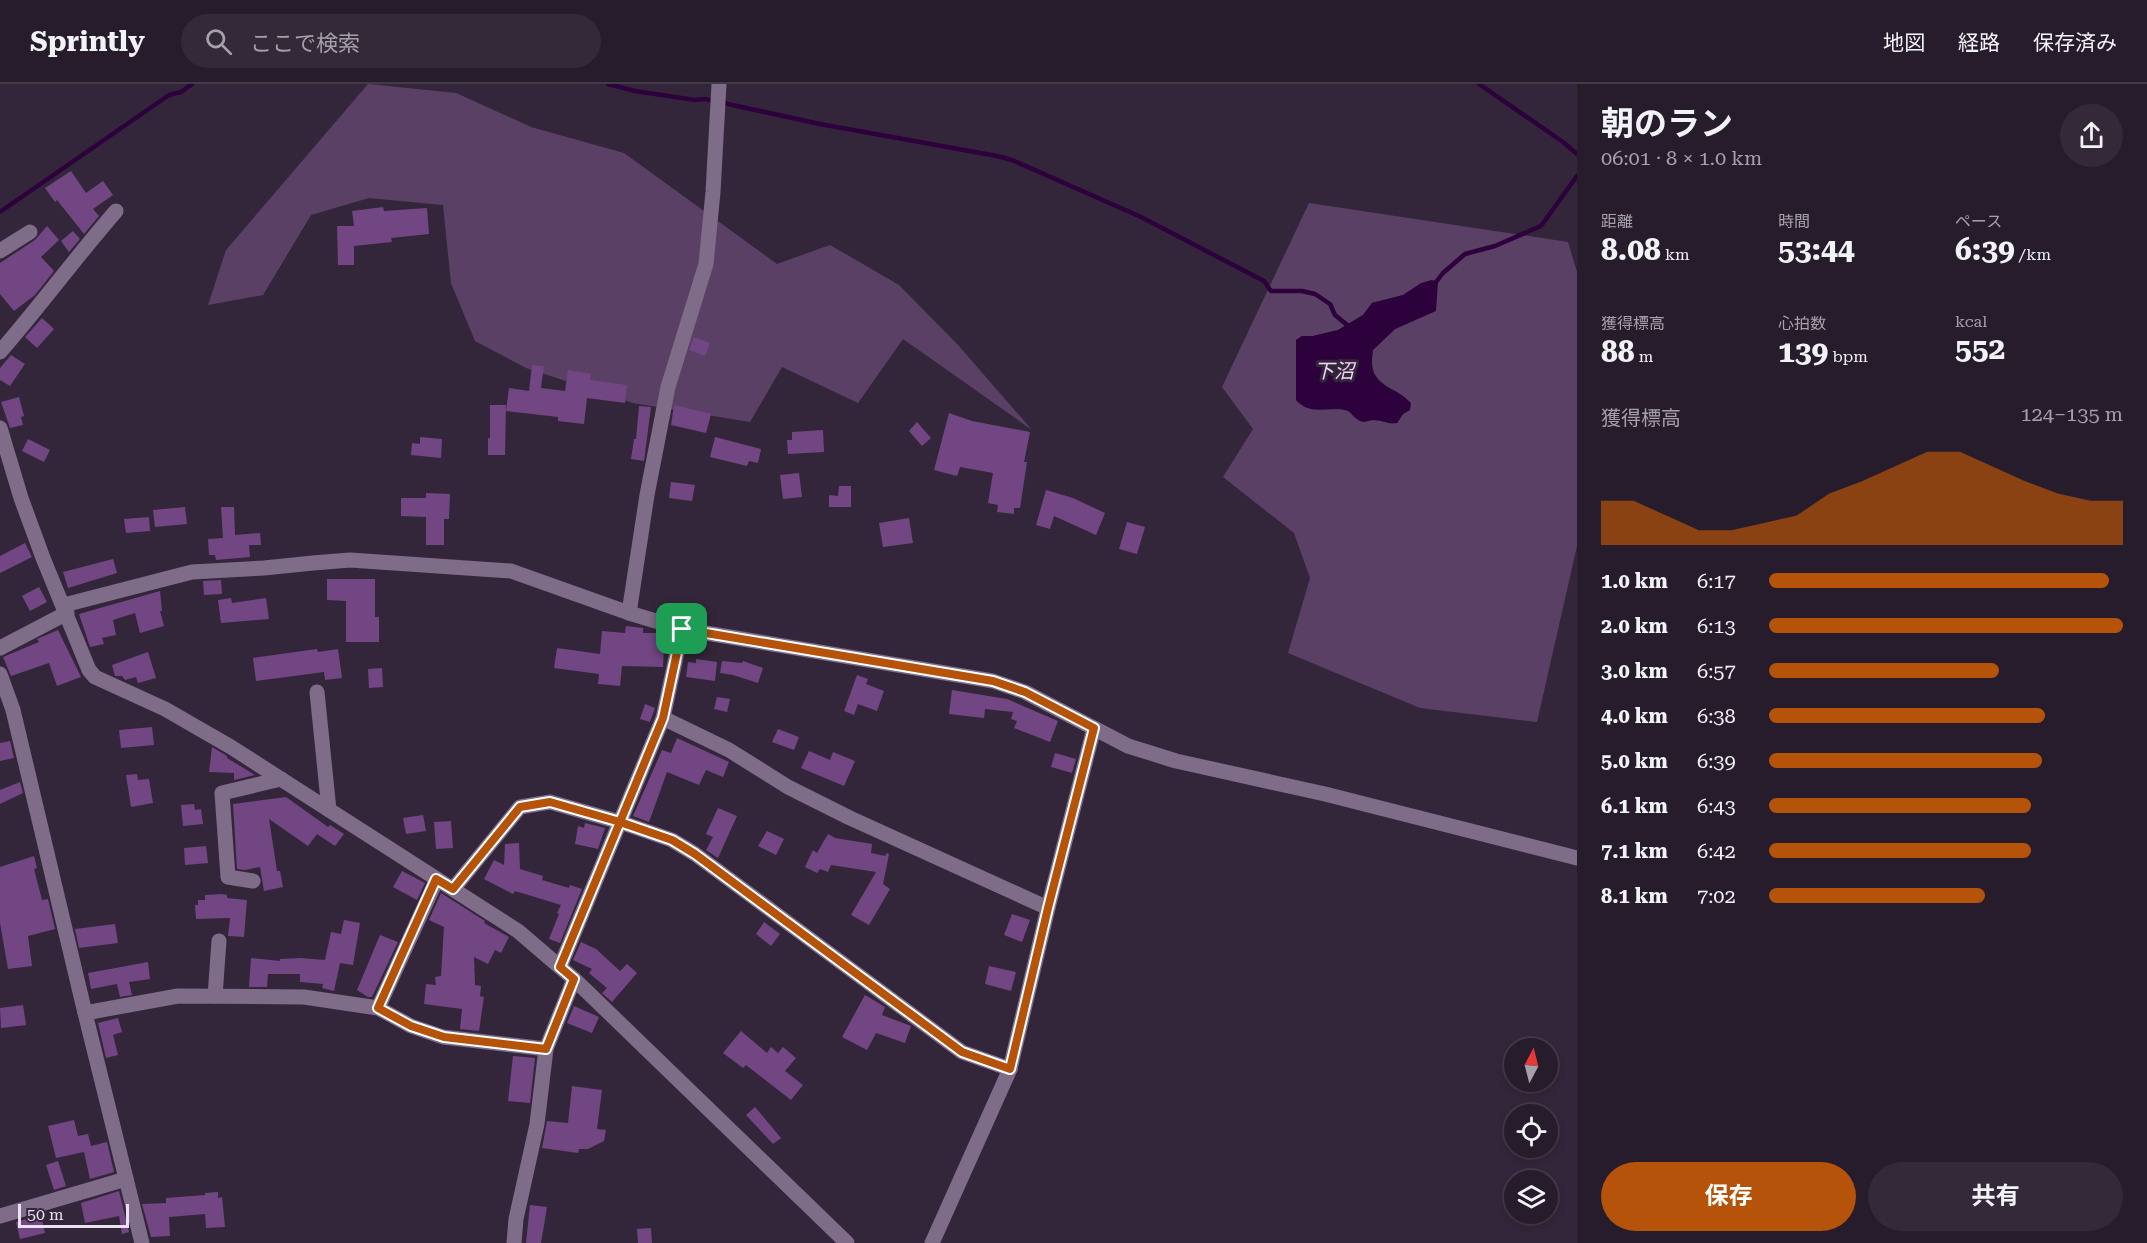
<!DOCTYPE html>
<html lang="ja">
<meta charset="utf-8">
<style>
:root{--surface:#271c2c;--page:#332938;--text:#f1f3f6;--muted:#a4a1a9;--line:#433a48;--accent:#b45309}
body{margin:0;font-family:"Roboto Serif","Noto Sans JP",serif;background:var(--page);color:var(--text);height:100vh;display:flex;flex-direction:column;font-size:22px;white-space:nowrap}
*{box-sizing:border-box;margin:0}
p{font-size:20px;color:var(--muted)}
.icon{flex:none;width:33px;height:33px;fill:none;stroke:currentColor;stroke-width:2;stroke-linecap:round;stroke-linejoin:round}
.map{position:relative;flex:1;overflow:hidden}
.details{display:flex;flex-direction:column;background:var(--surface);width:570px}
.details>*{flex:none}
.needle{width:39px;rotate:7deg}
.buttons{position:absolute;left:1504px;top:954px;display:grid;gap:12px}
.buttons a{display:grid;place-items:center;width:54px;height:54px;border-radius:50%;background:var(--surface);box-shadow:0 3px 9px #0003,0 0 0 2px var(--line);font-size:30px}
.scale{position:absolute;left:18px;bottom:15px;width:111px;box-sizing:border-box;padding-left:6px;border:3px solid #ebe2f0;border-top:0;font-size:16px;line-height:21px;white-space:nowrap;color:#ebe2f0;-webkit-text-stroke:4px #34263a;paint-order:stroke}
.pin{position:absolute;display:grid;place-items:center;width:51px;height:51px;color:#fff;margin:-26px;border-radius:12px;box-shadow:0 3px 9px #0006}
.round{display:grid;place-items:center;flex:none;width:63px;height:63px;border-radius:32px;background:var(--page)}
.summary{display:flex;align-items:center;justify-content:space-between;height:102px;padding:0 24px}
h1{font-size:33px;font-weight:700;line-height:45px}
.stats{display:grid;grid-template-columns:repeat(3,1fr);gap:9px;height:102px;padding:6px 24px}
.stats div{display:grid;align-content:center}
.stats b{font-size:30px;font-weight:700}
.stats small{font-size:16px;font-weight:400}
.stats p{font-size:16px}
.chart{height:168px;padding:12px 24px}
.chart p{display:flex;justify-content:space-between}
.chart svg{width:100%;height:108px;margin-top:6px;fill:var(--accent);opacity:.7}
.cta{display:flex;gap:12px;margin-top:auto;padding:12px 24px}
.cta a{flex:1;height:69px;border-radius:36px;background:var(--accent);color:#fff;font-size:24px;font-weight:700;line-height:69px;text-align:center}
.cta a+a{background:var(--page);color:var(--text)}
ul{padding:0 24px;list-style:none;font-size:20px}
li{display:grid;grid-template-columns:96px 72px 1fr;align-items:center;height:45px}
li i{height:15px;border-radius:8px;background:var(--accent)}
header{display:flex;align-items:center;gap:36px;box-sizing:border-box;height:84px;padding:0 30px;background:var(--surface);border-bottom:2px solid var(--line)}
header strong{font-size:28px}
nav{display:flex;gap:33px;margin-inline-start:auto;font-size:21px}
.search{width:420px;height:54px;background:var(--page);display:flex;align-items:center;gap:15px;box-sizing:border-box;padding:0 21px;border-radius:33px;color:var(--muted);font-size:22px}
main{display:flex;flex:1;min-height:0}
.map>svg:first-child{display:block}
</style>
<header>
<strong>Sprintly</strong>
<div class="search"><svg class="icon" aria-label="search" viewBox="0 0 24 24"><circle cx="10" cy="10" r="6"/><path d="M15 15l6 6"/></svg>ここで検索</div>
<nav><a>地図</a><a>経路</a><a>保存済み</a></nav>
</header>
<main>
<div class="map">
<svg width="1577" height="1159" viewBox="0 0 1577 1159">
<rect width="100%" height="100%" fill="#34263a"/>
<g fill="#5b4066" fill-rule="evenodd">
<path d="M368,0l88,9 75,34 93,26 153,111 53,-19 69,40 59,60 74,85 -129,-91 -45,64 -76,-36 -32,55 -117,-19 -107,-35 -51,-27 -24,-58 -8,-78 -74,-7 -58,17 -48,80 -55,10 18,-55z"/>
<path d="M1309,119l259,39 9,30v274l-40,176 -117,-14 -132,-55 22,-75 -16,-45 -71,-56 30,-48 -31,-42zM1432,196l-26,44 -11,5 -22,21c-4,25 3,26 19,41 7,6 12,13 18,19l-7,4 -6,9 -25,-3 -8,2 -10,-5 -6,-7c-18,-3 -38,5 -52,-10v-60l6,-4h11l25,-6 25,-15 9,-12 31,-8z"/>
</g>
<path fill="#2d013c" d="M1432,196l6,2 -2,29 -41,18 -22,21c-6,40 19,32 38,53l-1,7 -7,4 -6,9c-9,2 -14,-3 -23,-3 -5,0 -9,3 -14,1 -6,-3 -9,-10 -15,-11 -17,-5 -34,7 -49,-10v-60l6,-4h11l25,-6 25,-15 9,-12 31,-8 18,-12z"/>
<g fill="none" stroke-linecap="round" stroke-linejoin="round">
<g stroke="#2d013c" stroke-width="4.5">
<path d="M608,0l27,7 60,9 10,-1 115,25 177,32 15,4 129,57 123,64 7,10h31l13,3 15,10 5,11 16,13"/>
<path d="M1479,0l84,58 14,12"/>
<path d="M0,128l169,-117 12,-3 11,-8"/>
<path d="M1433,202l10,-13 22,-19 30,-8 46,-20 36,-50"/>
</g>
</g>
<g fill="#714683">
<path d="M71,87l15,22 17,-12 10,14 -20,14 6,7 -15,18 -27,-34 -2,2 -10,-14z"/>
<path d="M383,123l1,4 43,-3 2,26 -38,4 1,4 -38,4v19h-16l-1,-39h17l-2,-15z"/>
<path d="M47,142l12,14 -18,17 13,14 -19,24 -21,16 -14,-17v-31l35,-23z"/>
<path d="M73,147l7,8 -11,13 -8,-11z"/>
<path d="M42,234l12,11 -17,19 -12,-11z"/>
<path d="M694,253l16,6 -5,13 -16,-6z"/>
<path d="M11,271l14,9 -15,22 -10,-6v-12z"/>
<path d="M532,281l12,1 -3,22 24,3 3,-21 23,4 -1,6 37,5 -2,18 -38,-5 -3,26 -26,-3v-4l-52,-6 3,-23 20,3z"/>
<path d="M19,313l5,19 -3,1 2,8 -13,3 -9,-26z"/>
<path d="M490,321h16l-1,50h-17v-17h2z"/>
<path d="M674,321l37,9 -5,19 -35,-8z"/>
<path d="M639,322l12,1 -7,54 -13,-2 3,-20h2z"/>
<path d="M949,329l23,8 58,11 -6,30h3l-7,46h-6v6l-17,-2 1,-7 -10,-2 5,-30 -33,-6 -3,9 -23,-6z"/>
<path d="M917,338l14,16 -9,8 -13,-15z"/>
<path d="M823,346l1,22 -36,2 -1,-14h5v-8z"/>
<path d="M420,353l22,2 -1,19 -30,-3 1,-12 8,1z"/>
<path d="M715,353l46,12 -3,14 -9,-2 -2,5 -37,-9z"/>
<path d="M28,355l22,11 -6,12 -22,-11z"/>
<path d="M799,389l3,24 -19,2 -3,-24z"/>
<path d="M671,398l24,3 -3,16 -23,-3z"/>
<path d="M839,402h12v21h-22v-12l9,1z"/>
<path d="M1046,406l27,8 32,15 -9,22 -42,-19 -4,13 -14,-4z"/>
<path d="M426,409l24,1 -1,25h-5v26h-18v-28l-25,-1v-18h25z"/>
<path d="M185,423l2,17 -32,3 -2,-17z"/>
<path d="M221,423h13l1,28 25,-2 1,12h-12l1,12 -34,3 -1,-5h-6l-1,-16 15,-1z"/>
<path d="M149,433l1,14 -24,2 -2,-14z"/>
<path d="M909,434l4,25 -30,4 -4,-24z"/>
<path d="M1127,438l18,5 -8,27 -18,-5z"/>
<path d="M25,459l7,14 -32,16v-17z"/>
<path d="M113,475l4,14 -49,15 -5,-16z"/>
<path d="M327,495h48v38h4v25h-33v-41l-19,-1z"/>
<path d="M221,496l1,14 -18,1 -1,-14z"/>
<path d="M39,503l8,15 -17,9 -8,-15z"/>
<path d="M160,507l2,20h-2l4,15 -24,7 -5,-20 -22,7 3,15 -14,3 2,6 -14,3 -11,-33z"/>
<path d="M231,514l1,5 34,-5 3,21 -48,4 -3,-23z"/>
<path d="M626,542l17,2v5h14v14h7l-1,20 -41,-1 -2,20 -22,-2 1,-10 -45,-6 3,-20 43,6 2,-23 23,2z"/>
<path d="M58,546l23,47 -24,9 -8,-23 -38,13 -8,-19 36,-15 -2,-3z"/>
<path d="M317,565l1,3 20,-3 4,29 -17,2 -1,-8 -68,9 -3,-23z"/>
<path d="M148,568l8,26 -18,5 -2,-6 -11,3 -3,-4h-7l-3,-11z"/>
<path d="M696,575l21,3 -2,19 -29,-4 2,-15 8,1z"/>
<path d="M722,577l20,2 1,-2 20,7 -5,15 -25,-8 -13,-2z"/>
<path d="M382,584l1,19 -14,1 -1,-19z"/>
<path d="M857,591l11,4 -2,5 18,7 -7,20 -19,-7 -4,11 -10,-4z"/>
<path d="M952,606l55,9 51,22 -8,21 -36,-14 3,-7 -6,-2 2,-7 -28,-3 -1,9 -35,-4z"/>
<path d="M717,613l13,2 -3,13 -13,-3z"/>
<path d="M645,620l10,4 -5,14 -10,-3z"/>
<path d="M152,643l2,18 -33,3 -2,-18z"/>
<path d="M778,645l21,8 -5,13 -22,-8z"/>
<path d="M677,654l52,24 -6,15 -17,-7 -7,15 -32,-13 -18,50 -16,-6 29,-66 9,3z"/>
<path d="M10,657l4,17 -14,3v-18z"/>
<path d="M212,663l15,9v2l28,17 -21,5v-7l-25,-1z"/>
<path d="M809,667l21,9 3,-8 22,9 -11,25 -43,-18z"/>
<path d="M1055,669l21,6 -4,14 -21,-6z"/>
<path d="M137,690l1,6 11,-1 4,24 -22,4 -5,-32z"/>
<path d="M20,698l3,11 -23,11v-14z"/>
<path d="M286,713l42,30 2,-2 14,9 -9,12 -18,-12 -9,12 -39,-27 8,52h3l3,16 -19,4 -4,-24 -15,3 -8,-1 -4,-65z"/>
<path d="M194,720l1,6 6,-1 2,15 -20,2 -2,-21z"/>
<path d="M718,724l19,8 -19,42 -12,-8 7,-13 -7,-3z"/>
<path d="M423,731l3,16 -20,3 -3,-16z"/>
<path d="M451,737l2,27 -17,1 -2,-27z"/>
<path d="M585,739l20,5 -7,21 -23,-5 3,-18 6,2z"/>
<path d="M767,747l17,8 -8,16 -18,-9z"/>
<path d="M828,750l7,4 37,6 -1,9 14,3 2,-3 2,1 -6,30 7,5 -21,36 -18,-10 25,-43 -45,-7 -3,7 -8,-3 -3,4 -12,-6 8,-17 4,3z"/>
<path d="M519,759l1,26 23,7 -1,4 27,8 1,-3 12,4 -22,54 -11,-4 10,-25 -2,-1 4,-8 -46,-14 -2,3 -29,-15 10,-19 10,5 1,-21z"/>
<path d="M206,762l2,17 -23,2 -1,-17z"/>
<path d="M34,772l3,12 -3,1 8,31 6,-1 7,30 -27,7 4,30 -24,3 -8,-46v-56z"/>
<path d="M402,787l23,12 -8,17 -24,-13z"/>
<path d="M441,809l44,28 -1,2 25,14 -8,16 -6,-3 -7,14 -14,-7 1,28 6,1 -1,10 4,1 -5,34 -19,-2 2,-20 -38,-5 2,-20 10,1 -1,-8 6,-1 3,-49 -15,-7z"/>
<path d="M205,811l17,-1 5,1v3l20,2 -3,37 -16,-1 2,-18 -34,1 -1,-14h3v-5h7z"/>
<path d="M1012,830l18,6 -8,22 -18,-7z"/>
<path d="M344,836l16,3 -7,42 -13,-2 -6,28 -12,-3 1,-4 -23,-2v-8h-32l-1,13h-18l2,-29 29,3v-2l21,-1 24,2 6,-28 10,2z"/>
<path d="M764,838l16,12 -9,12 -15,-12z"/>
<path d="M115,840l3,19 -39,5 -4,-19z"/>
<path d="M380,851l18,7 -26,55h-4l-11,-7z"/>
<path d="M581,858l15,7 24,22 7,-7 10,9 -25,29 -10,-9 5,-5 -18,-15 3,-4 -19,-9z"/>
<path d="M148,878l2,17 -21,3 3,13 -12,2 -3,-13 -26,5 -3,-16z"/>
<path d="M989,882l27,6 -5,19 -26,-7z"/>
<path d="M865,911l20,12 -3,8 29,11 -6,17 -29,-10 -9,17 -25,-13z"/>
<path d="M23,921l3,20 -25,3 -1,-20z"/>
<path d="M574,922l25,11 -7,16 -25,-10z"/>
<path d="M118,934l4,14 -9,3 5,20 -12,3 -8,-35z"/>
<path d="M741,947l26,22 4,-6 7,6 5,-6 13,11 -11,13 18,14 -12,15 -45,-35 -3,3 -20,-15z"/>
<path d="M513,972l22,2 -5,45 -22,-2z"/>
<path d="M572,1002l30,4 -5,39 9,1 -2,11 -16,8h-9l-1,4 -36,-5 5,-27 21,2z"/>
<path d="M755,1023l26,31 -8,6 -27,-29z"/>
<path d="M74,1036l4,16 10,-2 3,12 16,-4 7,30 -24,7 -6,-27 -28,6 -8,-32z"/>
<path d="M58,1077l8,25 -12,4 -8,-25z"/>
<path d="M119,1107l10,41 -7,2 -3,-18 -34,7 -4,-20z"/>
<path d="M218,1108v6l4,-1 3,30 -19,1 -1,-14 -36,3 1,19 -19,1 -9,-33 24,-1v-5l39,-3v-2z"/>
<path d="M530,1121l17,2 -6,36h-15z"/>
<path d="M41,1131l4,18 -25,6 -4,-17z"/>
<path d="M651,1144l1,15h-14l-1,-14z"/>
</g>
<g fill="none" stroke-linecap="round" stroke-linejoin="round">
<g stroke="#7f6c88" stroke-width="15">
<path d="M0,167l30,-19"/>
<path d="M0,268c40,-46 76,-95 116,-141"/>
<path d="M0,344l21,70 22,60 46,112 6,7 70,32 66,38 287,184 56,48 273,264"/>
<path d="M64,521l128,-33 72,-4 49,-5 37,-3 161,11 118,42 53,16 311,52 32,11 103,54 48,15 149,33 252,64"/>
<path d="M629,529l18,-118 21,-108 38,-123 7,-72 6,-108"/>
<path d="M0,564l67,-35"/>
<path d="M0,590l13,36 72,303 57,230"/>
<path d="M317,608l12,118"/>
<path d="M663,634l66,32 59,37 62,31 198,90"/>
<path d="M253,797l-25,-4 -6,-84 59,-14"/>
<path d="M453,805l67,-82 30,-5 70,20 52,18 23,14 267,198 48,17"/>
<path d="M560,883l103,-249 19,-89"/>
<path d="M215,912l4,-55"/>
<path d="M378,924l59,-129"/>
<path d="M85,929l93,-17 126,1 74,11 33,18 32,11 103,12"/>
<path d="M0,1132l126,-37"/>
<path d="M514,1159l2,-24 21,-95 9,-75 28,-70"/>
<path d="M932,1159l78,-174 38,-161 46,-180"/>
</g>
</g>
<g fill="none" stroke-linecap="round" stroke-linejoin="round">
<g stroke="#fff" stroke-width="12">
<path id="route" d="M682,545l-19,89 -43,104 -70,-20 -30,5 -67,82 -17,-10 -58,129 33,18 33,11 102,12 28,-70 -14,-12 60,-145 52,18 23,14 267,198 48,17 38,-161 46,-180 -69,-36 -32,-11 -311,-52"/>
</g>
<use href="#route" stroke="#b45309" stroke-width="8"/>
</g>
<g text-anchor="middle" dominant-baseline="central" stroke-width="6" stroke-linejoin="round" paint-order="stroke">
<g font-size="20" font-style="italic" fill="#efd6fa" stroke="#34263a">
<text x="1334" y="287">下沼</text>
</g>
</g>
</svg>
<div class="buttons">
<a><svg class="needle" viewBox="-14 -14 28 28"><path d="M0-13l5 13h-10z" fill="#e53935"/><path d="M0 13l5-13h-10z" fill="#a4a1a9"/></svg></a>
<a><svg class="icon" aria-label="locate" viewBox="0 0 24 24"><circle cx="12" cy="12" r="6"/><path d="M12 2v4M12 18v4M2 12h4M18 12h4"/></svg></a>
<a><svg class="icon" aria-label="layers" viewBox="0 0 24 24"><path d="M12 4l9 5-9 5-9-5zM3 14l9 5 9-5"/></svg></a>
</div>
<div class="scale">50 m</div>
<div class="pin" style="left:682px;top:545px;background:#1e9e55"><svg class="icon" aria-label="arrive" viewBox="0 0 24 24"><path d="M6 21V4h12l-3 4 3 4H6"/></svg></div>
</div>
<section class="details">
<div class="summary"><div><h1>朝のラン</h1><p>06:01 · 8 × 1.0 km</p></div><a class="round"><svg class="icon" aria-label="share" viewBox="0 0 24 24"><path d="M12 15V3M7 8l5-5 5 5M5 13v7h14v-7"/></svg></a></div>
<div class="stats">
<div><p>距離</p><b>8.08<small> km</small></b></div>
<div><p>時間</p><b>53:44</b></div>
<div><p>ペース</p><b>6:39<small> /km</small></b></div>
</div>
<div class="stats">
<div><p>獲得標高</p><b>88<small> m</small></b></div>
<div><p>心拍数</p><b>139<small> bpm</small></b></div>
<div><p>kcal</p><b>552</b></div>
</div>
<div class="chart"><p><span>獲得標高</span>124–135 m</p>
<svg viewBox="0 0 160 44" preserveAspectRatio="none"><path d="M0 44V26L10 26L20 32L30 38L40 38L50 35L60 32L70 23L80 18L90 12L100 6L110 6L120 12L130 18L140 23L150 26L160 26V44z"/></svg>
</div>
<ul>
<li><b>1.0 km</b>6:17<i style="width:96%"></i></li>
<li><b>2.0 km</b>6:13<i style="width:100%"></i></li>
<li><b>3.0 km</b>6:57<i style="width:65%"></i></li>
<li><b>4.0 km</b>6:38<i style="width:78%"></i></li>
<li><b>5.0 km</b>6:39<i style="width:77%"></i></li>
<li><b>6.1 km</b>6:43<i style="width:74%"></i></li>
<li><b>7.1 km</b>6:42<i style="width:74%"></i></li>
<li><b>8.1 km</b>7:02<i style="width:61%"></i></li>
</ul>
<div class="cta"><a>保存</a><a>共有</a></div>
</section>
</main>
